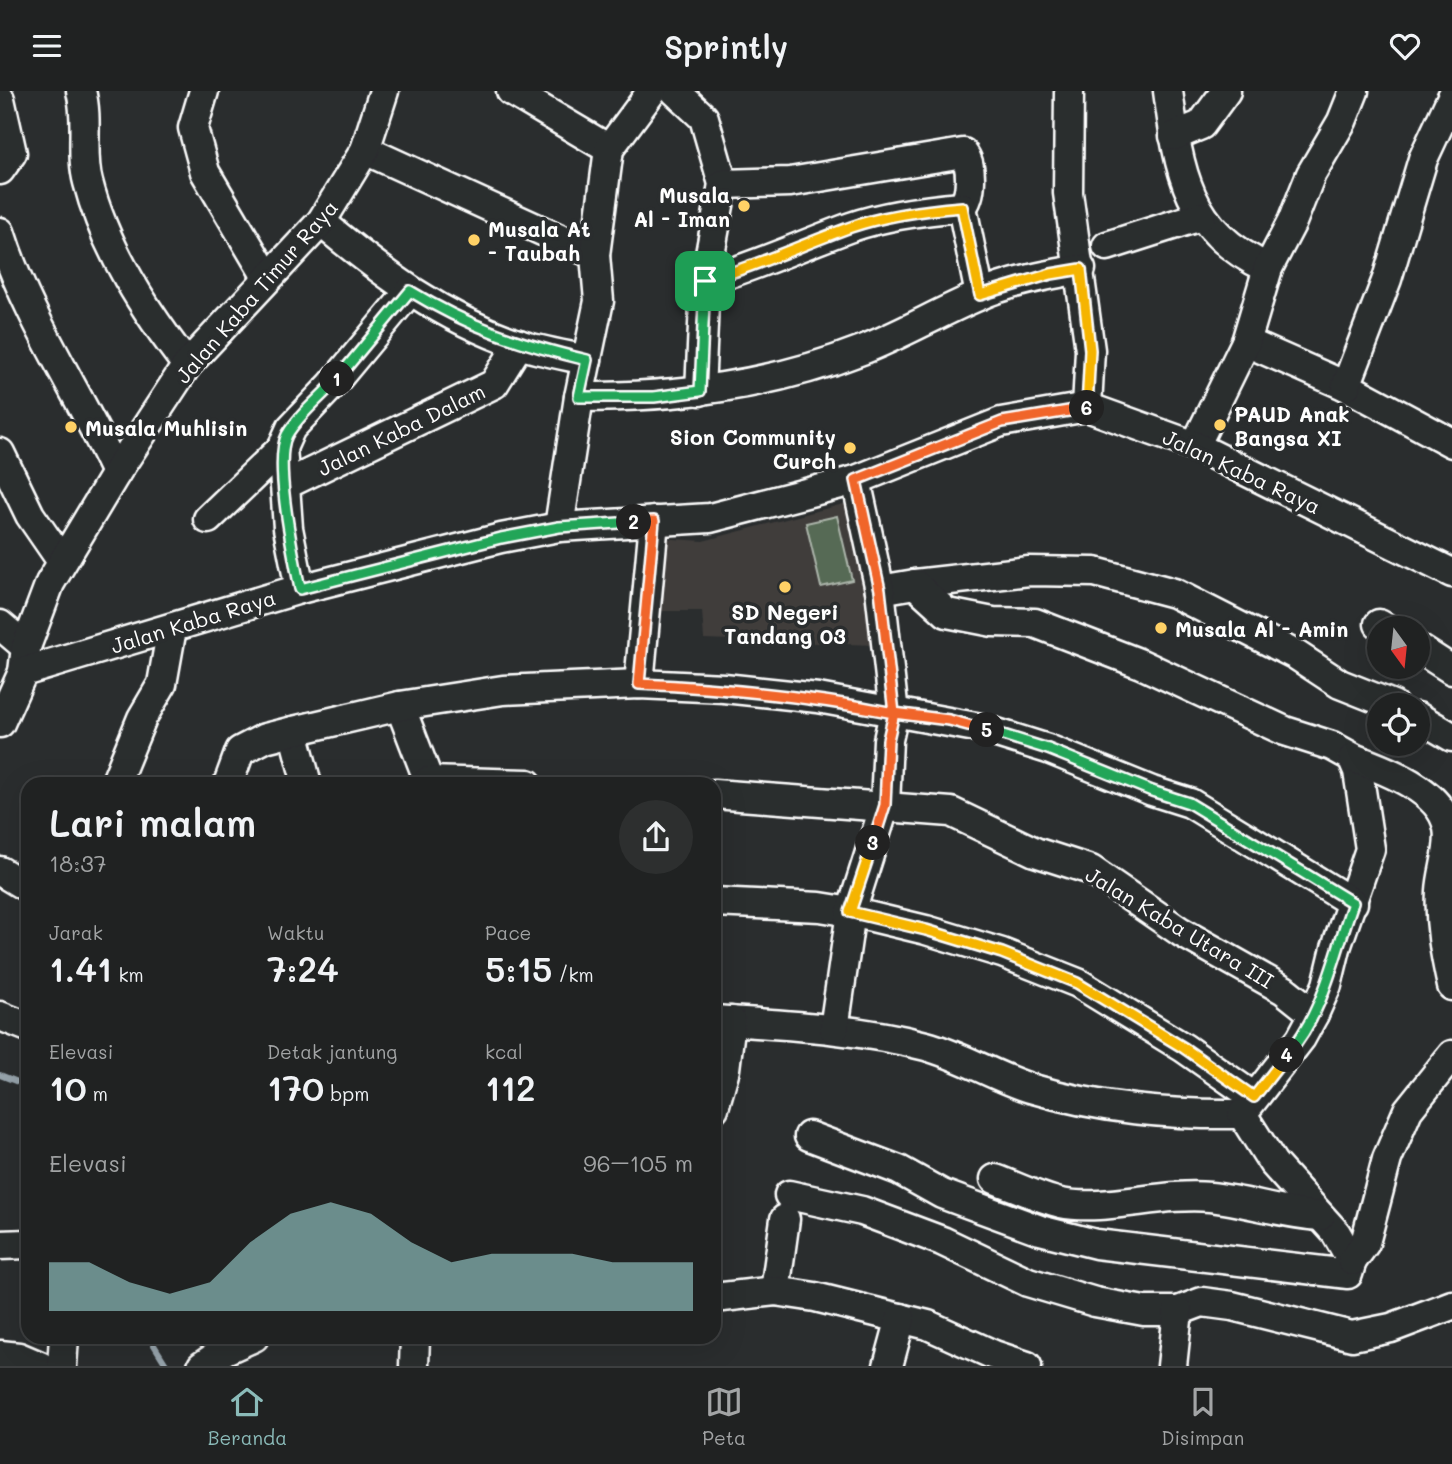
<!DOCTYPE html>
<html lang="id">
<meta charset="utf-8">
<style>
:root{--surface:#202222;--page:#2d2f2f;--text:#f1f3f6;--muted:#a2a4a5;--line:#3d3f40;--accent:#8bbbb9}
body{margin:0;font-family:Mali,sans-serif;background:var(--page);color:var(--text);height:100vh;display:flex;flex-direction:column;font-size:26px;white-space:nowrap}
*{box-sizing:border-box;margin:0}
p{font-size:23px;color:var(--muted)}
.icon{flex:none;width:38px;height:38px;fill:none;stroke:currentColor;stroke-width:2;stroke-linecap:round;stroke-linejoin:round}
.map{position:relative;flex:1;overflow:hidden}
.sheet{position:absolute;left:21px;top:686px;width:700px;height:567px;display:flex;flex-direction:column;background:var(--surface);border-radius:21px;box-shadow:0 7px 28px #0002,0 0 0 2px var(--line)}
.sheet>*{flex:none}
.needle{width:46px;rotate:165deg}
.controls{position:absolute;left:1367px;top:525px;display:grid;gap:14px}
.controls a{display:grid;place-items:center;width:63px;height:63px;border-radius:50%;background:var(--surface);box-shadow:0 7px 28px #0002,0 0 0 2px var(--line);font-size:35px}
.pin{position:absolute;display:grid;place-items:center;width:60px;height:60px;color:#fff;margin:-30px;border-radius:14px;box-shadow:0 4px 10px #0006}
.km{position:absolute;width:35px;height:35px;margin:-18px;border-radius:50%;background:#222;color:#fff;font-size:19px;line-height:35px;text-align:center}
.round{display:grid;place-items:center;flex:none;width:74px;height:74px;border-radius:37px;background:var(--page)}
.head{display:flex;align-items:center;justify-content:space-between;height:119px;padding:0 28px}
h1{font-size:38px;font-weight:600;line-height:52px}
.stats{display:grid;grid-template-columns:repeat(3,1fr);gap:10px;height:119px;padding:7px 28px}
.stats div{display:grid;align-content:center}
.stats b{font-size:35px;font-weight:600}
.stats small{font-size:19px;font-weight:400}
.stats p{font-size:19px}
.chart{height:196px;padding:14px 28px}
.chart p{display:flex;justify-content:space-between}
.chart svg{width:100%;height:126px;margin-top:7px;fill:var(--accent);opacity:.7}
header{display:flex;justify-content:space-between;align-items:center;height:91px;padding:0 28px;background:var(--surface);font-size:32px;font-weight:600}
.tab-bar{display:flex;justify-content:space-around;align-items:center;height:98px;border-top:2px solid var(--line);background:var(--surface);font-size:19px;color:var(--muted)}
.tab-bar a{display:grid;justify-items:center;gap:4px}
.tab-bar .current{color:var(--accent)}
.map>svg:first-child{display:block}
</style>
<header><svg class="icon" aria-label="menu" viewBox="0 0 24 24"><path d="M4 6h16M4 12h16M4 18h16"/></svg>Sprintly<svg class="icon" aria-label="heart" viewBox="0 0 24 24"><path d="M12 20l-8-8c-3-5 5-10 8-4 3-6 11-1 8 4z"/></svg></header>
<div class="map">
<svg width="1452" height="1275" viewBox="0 0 1452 1275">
<rect width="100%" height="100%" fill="#2a2d2e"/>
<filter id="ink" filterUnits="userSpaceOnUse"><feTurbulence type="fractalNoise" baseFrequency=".0143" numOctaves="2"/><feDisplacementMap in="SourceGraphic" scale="14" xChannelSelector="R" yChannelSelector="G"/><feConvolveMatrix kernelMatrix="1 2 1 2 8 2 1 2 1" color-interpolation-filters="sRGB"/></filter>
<g filter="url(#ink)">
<path fill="#403d3b" d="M851,411l24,143 -171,-6 -2,-28h-53l11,-73 43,3z"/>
<path fill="#576a54" stroke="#abb4aa" stroke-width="2" d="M837,425l15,64 -31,7 -15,-64z"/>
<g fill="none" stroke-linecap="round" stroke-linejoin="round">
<g stroke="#97a4ac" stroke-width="6">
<path d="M0,984l28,11"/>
<path d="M149,1246l18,29"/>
</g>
<g stroke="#fff" stroke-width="33">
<g id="minor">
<path d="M81,0c8,30 -1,62 7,91 17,67 57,129 99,183"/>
<path d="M204,0l-11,37 12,44 62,105"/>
<path d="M511,0l98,58"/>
<path d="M675,0l29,27 19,66 -18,97 -5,110"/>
<path d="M1069,0l-1,102 22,157 -3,57"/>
<path d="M1168,0c11,81 19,140 100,177"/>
<path d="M0,8l12,54 -12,17"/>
<path d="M1174,45l27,-11 25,-34"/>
<path d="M365,59l230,105"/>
<path d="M723,93l67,-2 173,-29c10,12 9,43 -1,54"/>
<path d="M962,116l18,88"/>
<path d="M321,131c61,51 121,96 197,122 22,7 46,11 69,16"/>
<path d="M0,141c26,84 79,160 116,241"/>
<path d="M1107,155l94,-30"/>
<path d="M705,190c52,-15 96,-36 146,-54 35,-12 74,-17 111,-20"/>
<path d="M1246,251l100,44 106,57"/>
<path d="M1346,295l41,-107 36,-120 29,-62"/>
<path d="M579,306c97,0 191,-11 283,-47 39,-15 76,-37 116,-54 31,-14 69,-21 103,-27"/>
<path d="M1195,355l51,-104 22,-74 24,-46 19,-48 31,-53 12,-30"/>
<path d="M0,362l30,62 31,45"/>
<path d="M285,394l-3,-37 9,-20 40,-42 79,-95"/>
<path d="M208,428l74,-71"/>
<path d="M559,436l20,-130 20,-96 -4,-46 14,-106 43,-58"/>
<path d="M915,493l114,-13 66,1 79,21 122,62 44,29 53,21"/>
<path d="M300,498l-12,-61 -3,-43 209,-101 25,-40"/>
<path d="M880,499l35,-6 32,29 46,9 42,1 106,41 144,67 47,15 20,11 6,14 12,78 -34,99 -9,37 -13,29 -13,24 -59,76"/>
<path d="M1379,533l7,4"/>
<path d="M0,534l26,22"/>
<path d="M1418,557l34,22"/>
<path d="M23,581l3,-25 24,-64 66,-110 71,-108 134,-143 44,-72 19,-59"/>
<path d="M639,593l15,-163"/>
<path d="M400,615l30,78"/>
<path d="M1418,626l34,20"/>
<path d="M0,632l23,-51 277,-83 201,-51 58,-11 151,-9 146,-38 145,-58 86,-15 108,39 257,127"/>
<path d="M293,640l14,53"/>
<path d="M1353,667c30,11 89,32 95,70 4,19 -6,43 -7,63 -2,33 4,63 11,95"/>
<path d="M428,690l100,3"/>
<path d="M115,693l27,-66 20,-34 10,-56"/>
<path d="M228,693l12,-33 25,-13 28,-7 107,-25 103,-16 136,-6 85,4 94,10 163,30 67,21 104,42 38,12 163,100"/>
<path d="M714,703l237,18 84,40 56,18 90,62 103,58 30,24"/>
<path d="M0,780l28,17"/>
<path d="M714,811l106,5 31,5 75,18 76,23 76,30 106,65 70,49"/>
<path d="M0,925l28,11"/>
<path d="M714,929c71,5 143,8 212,26 36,10 69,31 104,42 70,21 139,27 212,26"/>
<path d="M834,938l17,-117 34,-107 3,-65 6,-27 -14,-123 -24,-110"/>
<path d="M714,1017l11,-39 6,-48"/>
<path d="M809,1045l90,34 43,24 98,36 56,14 252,30 4,-13 -16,-28 -63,-70 -31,-49"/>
<path d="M995,1088c22,8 44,19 66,24 44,9 101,-11 149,-6 38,4 73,17 110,19"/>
<path d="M789,1104l73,16 80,30 86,41 67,20 49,9h34l24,-9 30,4 120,30 39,-8 61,-23"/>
<path d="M0,1154l28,-1"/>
<path d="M1352,1170l13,-18 22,-84 21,-49 44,-55"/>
<path d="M775,1200l10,-72"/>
<path d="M714,1207l61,-7 40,6 113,28 66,30 33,11"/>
<path d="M0,1264l19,2 21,9"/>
<path d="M62,1275l2,-29"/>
<path d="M202,1275l23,-16 29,-13"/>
<path d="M414,1275l1,-29"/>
<path d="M888,1275l13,-48"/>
<path d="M1172,1275l6,-55"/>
</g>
</g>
<use href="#minor" stroke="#2a2d2e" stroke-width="28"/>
</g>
</g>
<g fill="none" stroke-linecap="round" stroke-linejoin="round" filter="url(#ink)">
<g stroke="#fff" stroke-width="14">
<path id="split-1" d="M337,288l73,-88c59,36 110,53 177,69l-8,37h75l46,-6 5,-110"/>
</g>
<g stroke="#fff" stroke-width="14">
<path id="split-2" d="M337,288c-15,18 -38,35 -50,56 -14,26 7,123 13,154l201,-51 58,-11 75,-5"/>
</g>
<g stroke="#fff" stroke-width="14">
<path id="split-3" d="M634,431l20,-1 -15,163c87,4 170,12 255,29l-6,27 -3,65 -12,38"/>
</g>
<g stroke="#fff" stroke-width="14">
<path id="split-4" d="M873,752l-23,69 76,18 76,23 75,30 107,65 70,49 33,-42"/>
</g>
<g stroke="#fff" stroke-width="14">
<path id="split-5" d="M987,639l61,19 104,42 37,12 164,100c-19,51 -28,109 -66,152"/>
</g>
<g stroke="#fff" stroke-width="14">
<path id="split-6" d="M987,639l-38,-10 -55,-7 -14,-123 -24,-110 146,-58 85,-14"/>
</g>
<g stroke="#fff" stroke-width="14">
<path id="split-7" d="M705,190c52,-15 96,-36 146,-54 35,-12 74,-17 111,-20l18,88 71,-21 30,-5 9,81 -3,58"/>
</g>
<use href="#split-1" stroke="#22a559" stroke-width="9"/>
<use href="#split-2" stroke="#22a559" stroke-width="9"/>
<use href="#split-3" stroke="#f0652b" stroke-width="9"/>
<use href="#split-4" stroke="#f5b400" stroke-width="9"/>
<use href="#split-5" stroke="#22a559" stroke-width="9"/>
<use href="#split-6" stroke="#f0652b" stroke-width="9"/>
<use href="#split-7" stroke="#f5b400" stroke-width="9"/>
</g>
<g fill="#ffd166" stroke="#2a2d2e" stroke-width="2.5">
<circle cx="744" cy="115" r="7"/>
<circle cx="474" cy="149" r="7"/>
<circle cx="1220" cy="334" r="7"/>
<circle cx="71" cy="336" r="7"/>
<circle cx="850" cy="357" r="7"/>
<circle cx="785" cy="496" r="7"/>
<circle cx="1161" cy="537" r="7"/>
</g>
<g text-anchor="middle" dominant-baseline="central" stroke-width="7" stroke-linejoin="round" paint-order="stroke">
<g font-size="21" font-weight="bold" fill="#fff" stroke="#2a2d2e" text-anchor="start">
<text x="730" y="103" text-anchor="end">Musala<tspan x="730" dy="24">Al - Iman</tspan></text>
<text x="488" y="137">Musala At<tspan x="488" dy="24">- Taubah</tspan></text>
<text x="1234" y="322">PAUD Anak<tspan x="1234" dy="24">Bangsa XI</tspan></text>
<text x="85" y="336">Musala Muhlisin</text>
<text x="836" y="345" text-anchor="end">Sion Community<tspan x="836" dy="24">Curch</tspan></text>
<text x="785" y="520" text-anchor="middle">SD Negeri<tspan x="785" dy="24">Tandang 03</tspan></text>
<text x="1175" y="537">Musala Al - Amin</text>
</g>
<g font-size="21" fill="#fff" stroke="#2a2d2e">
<text transform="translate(256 200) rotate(-49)">Jalan Kaba Timur Raya</text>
<text transform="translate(401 338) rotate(-26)">Jalan Kaba Dalam</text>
<text transform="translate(1242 380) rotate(25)">Jalan Kaba Raya</text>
<text transform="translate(193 530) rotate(-17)">Jalan Kaba Raya</text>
<text transform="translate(1180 836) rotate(31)">Jalan Kaba Utara III</text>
</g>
</g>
</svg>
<div class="controls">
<a><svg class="needle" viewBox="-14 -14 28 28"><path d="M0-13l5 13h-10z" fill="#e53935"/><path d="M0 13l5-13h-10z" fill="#a2a4a5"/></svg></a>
<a><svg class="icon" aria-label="locate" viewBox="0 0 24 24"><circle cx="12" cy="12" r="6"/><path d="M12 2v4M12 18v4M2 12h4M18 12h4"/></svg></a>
</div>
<div class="pin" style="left:705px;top:190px;background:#1e9e55"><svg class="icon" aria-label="arrive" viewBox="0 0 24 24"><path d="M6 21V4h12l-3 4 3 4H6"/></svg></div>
<b class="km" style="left:337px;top:288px">1</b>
<b class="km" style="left:634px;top:431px">2</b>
<b class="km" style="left:873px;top:752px">3</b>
<b class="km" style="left:1287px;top:964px">4</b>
<b class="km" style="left:987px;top:639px">5</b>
<b class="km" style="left:1087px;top:317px">6</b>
<section class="sheet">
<div class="head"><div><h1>Lari malam</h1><p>18:37</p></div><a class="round"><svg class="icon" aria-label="share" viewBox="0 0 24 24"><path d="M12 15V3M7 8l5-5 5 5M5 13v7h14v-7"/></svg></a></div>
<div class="stats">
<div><p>Jarak</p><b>1.41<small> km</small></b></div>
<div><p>Waktu</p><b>7:24</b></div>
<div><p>Pace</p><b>5:15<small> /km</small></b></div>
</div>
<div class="stats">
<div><p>Elevasi</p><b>10<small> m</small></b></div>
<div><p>Detak jantung</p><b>170<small> bpm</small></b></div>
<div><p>kcal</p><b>112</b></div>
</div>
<div class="chart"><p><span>Elevasi</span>96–105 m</p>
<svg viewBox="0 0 160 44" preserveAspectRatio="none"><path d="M0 44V27L10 27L20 34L30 38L40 34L50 20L60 10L70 6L80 10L90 20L100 27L110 24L120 24L130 24L140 27L150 27L160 27V44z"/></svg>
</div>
</section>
</div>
<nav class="tab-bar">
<a class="current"><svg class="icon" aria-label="home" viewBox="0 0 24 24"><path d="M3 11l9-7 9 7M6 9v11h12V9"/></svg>Beranda</a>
<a><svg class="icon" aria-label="map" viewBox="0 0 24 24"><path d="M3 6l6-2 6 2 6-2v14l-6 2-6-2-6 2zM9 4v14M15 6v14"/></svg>Peta</a>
<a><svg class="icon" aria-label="saved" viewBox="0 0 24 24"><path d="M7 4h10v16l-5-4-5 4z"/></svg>Disimpan</a>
</nav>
